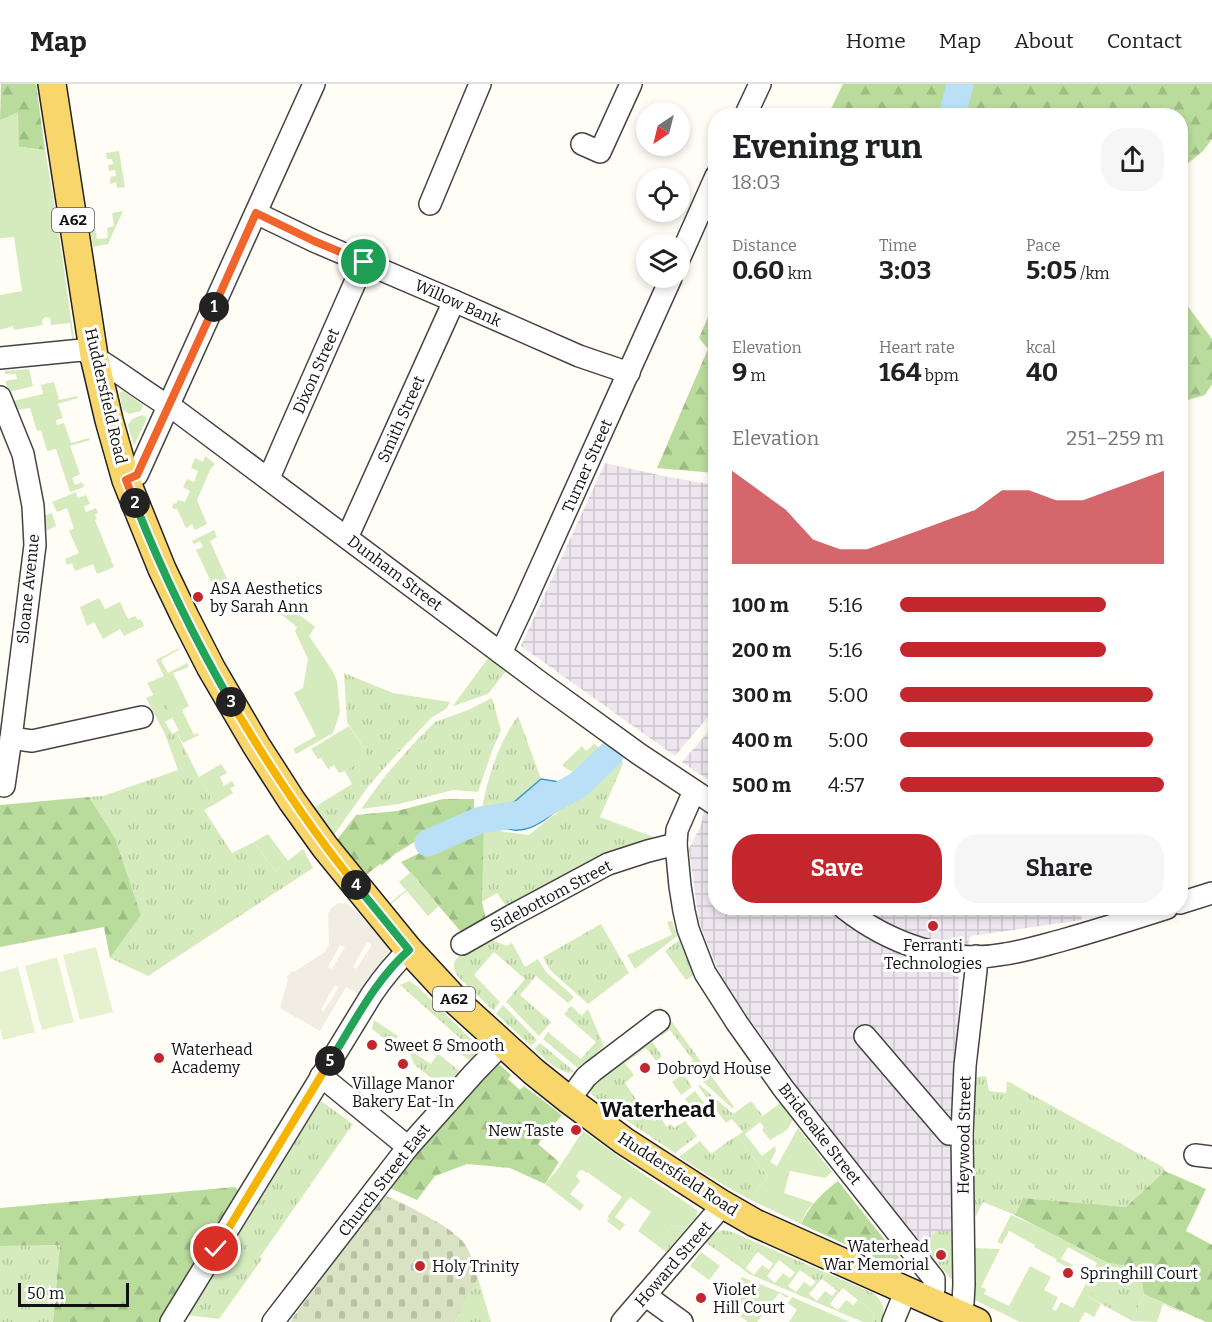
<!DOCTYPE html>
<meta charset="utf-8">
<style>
:root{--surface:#fff;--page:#f6f6f6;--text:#202124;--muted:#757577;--line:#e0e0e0;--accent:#c4262e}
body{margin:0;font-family:Bitter,serif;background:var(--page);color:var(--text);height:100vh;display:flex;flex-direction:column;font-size:22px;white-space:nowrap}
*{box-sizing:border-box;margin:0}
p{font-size:20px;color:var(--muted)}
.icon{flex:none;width:33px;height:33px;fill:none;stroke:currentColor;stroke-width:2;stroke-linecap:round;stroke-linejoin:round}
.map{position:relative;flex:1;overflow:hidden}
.panel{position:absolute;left:708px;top:24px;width:480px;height:807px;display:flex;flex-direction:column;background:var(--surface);border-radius:24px;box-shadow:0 3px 9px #0003}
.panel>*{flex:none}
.needle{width:39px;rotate:215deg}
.fabs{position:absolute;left:636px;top:18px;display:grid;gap:12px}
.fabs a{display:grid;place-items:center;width:54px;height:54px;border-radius:50%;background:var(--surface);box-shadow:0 3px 9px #0003;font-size:30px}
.scale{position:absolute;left:18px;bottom:15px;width:111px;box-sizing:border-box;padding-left:6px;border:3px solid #111;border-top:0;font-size:16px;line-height:21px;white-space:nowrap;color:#111;-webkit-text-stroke:4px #fff;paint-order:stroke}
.pin{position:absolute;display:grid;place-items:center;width:51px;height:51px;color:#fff;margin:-26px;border:3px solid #fff;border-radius:50%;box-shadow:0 2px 6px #0007}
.km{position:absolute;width:30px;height:30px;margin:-15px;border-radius:50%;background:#222;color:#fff;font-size:16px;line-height:30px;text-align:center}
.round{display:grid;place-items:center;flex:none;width:63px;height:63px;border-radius:24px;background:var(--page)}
.headline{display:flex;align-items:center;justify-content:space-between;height:102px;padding:0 24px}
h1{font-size:33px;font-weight:700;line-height:45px}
.metrics{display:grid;grid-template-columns:repeat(3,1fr);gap:9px;height:102px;padding:6px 24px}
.metrics div{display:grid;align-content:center}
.metrics b{font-size:26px;font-weight:700}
.metrics small{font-size:16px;font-weight:400}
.metrics p{font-size:16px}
.chart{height:168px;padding:12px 24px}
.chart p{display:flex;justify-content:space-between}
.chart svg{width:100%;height:108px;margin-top:6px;fill:var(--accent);opacity:.7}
.button{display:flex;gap:12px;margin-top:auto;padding:12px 24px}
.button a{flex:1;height:69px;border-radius:24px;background:var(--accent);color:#fff;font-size:24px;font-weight:700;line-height:69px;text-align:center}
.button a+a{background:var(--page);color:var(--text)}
ul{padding:0 24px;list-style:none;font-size:20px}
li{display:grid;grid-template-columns:96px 72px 1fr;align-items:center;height:45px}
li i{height:15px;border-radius:8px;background:var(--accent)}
header{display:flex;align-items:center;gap:36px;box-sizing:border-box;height:84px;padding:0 30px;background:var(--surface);border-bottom:2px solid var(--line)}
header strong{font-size:28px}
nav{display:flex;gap:33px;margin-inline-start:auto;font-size:21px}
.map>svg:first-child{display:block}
</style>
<header>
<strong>Map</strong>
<nav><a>Home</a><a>Map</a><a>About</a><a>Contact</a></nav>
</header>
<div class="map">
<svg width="1212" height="1238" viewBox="0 0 1212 1238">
<defs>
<pattern id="industrial-grid" width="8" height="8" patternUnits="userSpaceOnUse" patternTransform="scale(1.5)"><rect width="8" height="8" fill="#eee6ef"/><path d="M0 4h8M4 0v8" fill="none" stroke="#cbc4cc"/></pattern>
<pattern id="grass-tufts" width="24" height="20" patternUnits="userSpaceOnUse" patternTransform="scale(1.5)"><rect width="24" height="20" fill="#d5ebbd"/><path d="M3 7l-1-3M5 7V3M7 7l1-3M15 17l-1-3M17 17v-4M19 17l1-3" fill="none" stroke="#b6c8a1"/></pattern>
<pattern id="forest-firs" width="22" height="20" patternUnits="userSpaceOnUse" patternTransform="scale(1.5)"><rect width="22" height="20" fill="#b9dc9c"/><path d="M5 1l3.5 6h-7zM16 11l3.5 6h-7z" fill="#9ebc85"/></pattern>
<pattern id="cemetery-stones" width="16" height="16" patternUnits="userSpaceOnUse" patternTransform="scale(1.5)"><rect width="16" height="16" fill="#d9e3c4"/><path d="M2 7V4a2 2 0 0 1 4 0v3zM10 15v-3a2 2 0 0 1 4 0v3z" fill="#b9c2a7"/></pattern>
</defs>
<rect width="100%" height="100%" fill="#fffdf5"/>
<g fill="url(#industrial-grid)">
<path d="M605,379l63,14 47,8v229l-8,4 -32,38 -154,-110z"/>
<path d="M715,640l1,184h363l3,12 -111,16 -12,33 -5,262h-19l-9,18 -127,-160 -77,-109 -23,-58 -10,-73 12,-24 9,-44 -28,-19z"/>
</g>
<g fill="url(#grass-tufts)">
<path d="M488,574l18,13 -18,23 -35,12z"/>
<path d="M344,589l49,20 57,9 -4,7 -15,9 -44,47 -17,19 -37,52 -20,-28 39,-24 -7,-13 19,-12 2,-8 -19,-29z"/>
<path d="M161,608l12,25 -8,5 7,12 4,-2 23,45 16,27 -11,6 28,43 22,-11 21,29 28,-22 10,19 -165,108 -38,-18 31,-43 -26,-77 -26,-41 14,-1 75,-26 -13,-36 -19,-36z"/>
<path d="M492,614l9,32 -8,18 -15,44 -25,-2 -54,14 -38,5 24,-33 29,-33 21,-21 33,-12z"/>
<path d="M518,632l23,63 -42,36 -18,-2c6,-34 17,-69 37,-97z"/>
<path d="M615,672l6,3 2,5 -23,53 53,20 -9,7 -129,65 -9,-3 -9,-13 -15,9 2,-73 45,6 46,-37z"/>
<path d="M672,837l5,15 -42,33 -8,-14 45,-20 -5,-13z"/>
<path d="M601,840l28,49 -41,31 -38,-34 -7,-13z"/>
<path d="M490,855l17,7 5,-3 13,24 13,-8 8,13 28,25 -6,6 -32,-27 -16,19 31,27 -12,14 -33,-34 19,-23 -31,-27 -20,23 26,27 -7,8 -34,-32c-3,-4 -6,-9 -5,-14 1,-10 27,-20 36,-25z"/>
<path d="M679,856l15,35 -8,5 -21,-29z"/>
<path d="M409,897l9,6 63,62 -11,11 -13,-8 -2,-5 7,-7 -62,-55z"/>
<path d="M503,921l34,35 -6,6 -35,-32z"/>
<path d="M571,922l11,10 6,-7 16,37 -25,23 -36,-30 5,-7 33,27 15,-17 -32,-28z"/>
<path d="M661,923l73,100 -1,2 -47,-43 7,-6 -23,-30 -9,6 -3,-4 7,-8 -9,-14z"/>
<path d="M374,936l24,16 -6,8 -20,-15z"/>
<path d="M647,955l6,4 9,13 -6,5 -10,-13 -21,15 9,12 -9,8 12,18 -18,14 -28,-21 2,-12z"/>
<path d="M540,959l35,29c-15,4 -30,-14 -41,-23z"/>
<path d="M408,965l23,15 6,-9h3l19,16 -5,6 -23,1 -17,-14z"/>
<path d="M683,990l9,13 -11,8 -9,-13z"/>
<path d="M986,992l3,15 17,2 1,-12 156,86 2,4 -39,36 -103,-9 -8,17 -32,-13 -7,14 -3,-2 1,-135 3,-2z"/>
<path d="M700,1001l33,29 18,-13 12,15 -20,16 -11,-13 -6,4 -28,-37z"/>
<path d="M695,1007l13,17 -11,7 -12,-16z"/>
<path d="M321,1017l32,23 -93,133 2,2 -43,60 -33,-4 3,-8z"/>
<path d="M641,1021l13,16 6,-4 7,10 4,-3 3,4 11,-7 12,15 -22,17 -52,-35z"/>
<path d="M737,1052l31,41 -19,22 -24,-13 -46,-29 21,-16 11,13 20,-15z"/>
<path d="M671,1142l16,1 -21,25 -9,-7z"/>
<path d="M723,1146l9,2 141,61c9,7 14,18 8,29h-9l3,-4 -1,-5 -31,-25 -4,4 -17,-13 -4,4 -18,-13 -3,4 -18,-14 -4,5 -17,-13 -3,3 -4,-3 -11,15 -35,-25 9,-9z"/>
<path d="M935,1147h19l-1,48 -3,-1 -24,-29z"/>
<path d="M60,1161l-7,77h-53v-76z"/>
<path d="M1108,1179l32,5 4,26 -12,27 -43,-24z"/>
<path d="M478,1194l13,44h-36z"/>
</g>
<g fill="url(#forest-firs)">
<path d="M1,0h35l9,66 -26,-3 -19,-27z"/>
<path d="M843,0h369v55l-9,12 -22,18 -1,-53 -352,-1z"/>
<path d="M1181,213l31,42v45l-7,11 -24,7z"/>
<path d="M715,217v172l-58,-5 51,-119 -9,-11z"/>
<path d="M89,713l26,41 26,77 -31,43 -6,-31 -104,20v-142z"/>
<path d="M443,715h31v16l-40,15 -39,24 -13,11 -2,-1 -14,11 -29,-35 19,-25 41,-4z"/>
<path d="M478,743l6,2 -2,73 4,18 -24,13 -61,-71 71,-34z"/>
<path d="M499,980l12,11 -3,4 12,11 4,-4 38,29 -24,29 21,18 -14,22 -35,-16 -43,-4 -32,12 -18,24 -27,-12c33,-42 67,-83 105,-122z"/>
<path d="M1165,1087l41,18 -20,42 26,14v77h-6l-62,-28 -4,-26 -32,-5 -93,-48 8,-17 103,9z"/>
<path d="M838,1097l65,82v5l-4,1 -98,-45c9,-19 20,-30 37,-43z"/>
<path d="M235,1103l6,6 -78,129h-110l7,-77 -60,1v-38z"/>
</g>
<path fill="url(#cemetery-stones)" d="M383,1110c22,11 67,31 81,49 7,9 10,24 14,35l-23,44h-165z"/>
<g fill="#d5ebbd">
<path d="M18,28l1,35 26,3 11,64 18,125h-2l-2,-16 -19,2 -1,-7 -5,-1 -3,3 1,5 -29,5 -1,-4 -13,4v-35l22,-4 -8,-54 -14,1v-118z"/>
<path d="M119,67l6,36 -8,1 -1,-6 -6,2v-7l6,-1 -1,-6 -6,1 -1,-6 5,-1 -1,-5h-5l-1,-6z"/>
<path d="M123,127l-15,33 -15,3 -5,-30 5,-1 4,23 11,-1 -1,-10 7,-2 -2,-13z"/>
<path d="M29,285l4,17 -24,6 -4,-11 12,-2 -1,-5h-11v-3z"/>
<path d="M54,298l5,18 18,-4 1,2 -20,6 5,14 -7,2 1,5 7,-2 7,20 18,-5 1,2 -20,6 10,28 -8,4 3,7 7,-3 2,5 -14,5 -14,-43 -9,2 -6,-21 -4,1 -7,-23 -14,2 -3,-9 30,-7 -2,-9z"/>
<path d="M123,307l20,14 -2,6 -12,3 -6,-4 -4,-17z"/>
<path d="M142,331l5,3 -13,28 -6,-21 4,-6z"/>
<path d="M205,372l10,8 -5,6 -13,30 10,24 -12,6 -3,-6 -6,4 -9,-19h-3l-2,-2 2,-4 2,1 2,-4 7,2 5,-11 -7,-4 4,-8 7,3 4,-11 -7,-3 4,-10 8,4z"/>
<path d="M76,408l2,6 8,-3 4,9 -6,2 2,6 10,-4 2,5 -3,2 2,4 -2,1 19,47 -17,7 -4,-10 -18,7 -3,-8 -5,2 -2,-6 14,-6 -10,-22 5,-3 -7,-20 -10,4 -5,-10z"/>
<path d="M52,429l4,13 -10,5 -2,-15z"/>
<path d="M214,446l3,7 -7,4 17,38 -14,7 -17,-36 7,-3 -3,-6 -6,3 -2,-3z"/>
<path d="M99,514l6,11 15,-7 8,17 7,-3 3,4 3,-1 3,7 -20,10 -4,-7 -17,10 -9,-17 -7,4 -7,-19z"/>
<path d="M288,522l27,21 -6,9 23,34 5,11 3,31 -7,21 -37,21 -3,-5 23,-13 -22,-43 9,-5 5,-29 -13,-28 2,-4 -15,-12z"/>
<path d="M179,564l1,1 -19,11 7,13 19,-10 2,4 -16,6 16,33 -7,4 12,25 4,-2 1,2 -16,8 -7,-11 3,-2 -7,-12 1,-1 -12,-24 -7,3 -7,-13 17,-7 -8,-16z"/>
<path d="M349,642l17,25 -2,8 -19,12 -6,2 -5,-8 -6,4 -7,-11 -3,1 -7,-10z"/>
<path d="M594,660h1l11,11 -23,21 -16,-7 -5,-4 20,-19 4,5z"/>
<path d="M221,680l6,9 -7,4 4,9 8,-5 3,5 -5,2 3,5 -18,11 -16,-27z"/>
<path d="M268,750l20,27 -13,10 -21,-29z"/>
<path d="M411,788l28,34 -11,10 -21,-25 -16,13 -1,-1 16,-13 -7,-8z"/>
<path d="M780,1019l13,17 -6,10 -17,10 -8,-10 2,-3 -4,-5 -15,12 17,22 13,-10 1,5 -6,11 7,4 21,-38 34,44 -7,6 -35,-7 -6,22 30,10 -7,7 -6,14 -52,-25 19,-22 -31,-41z"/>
<path d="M583,1047l57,41 57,38v6l-10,11 -16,-1 -14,19 -19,-14 13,-19 -21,-15 -15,20 10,7 -5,7 -13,-10 2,-2 -1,-3 14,-19 -35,-25 -1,1 -3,-3 -4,1 -3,5 4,5 -10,13 14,11 -4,6 -35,-27 13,-15z"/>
<path d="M1011,1131l32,14 65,34 -19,34 12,7 -7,13 -9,-5 -6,10h-59l-45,-22v-52l25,1 -19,38 5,2 -2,5 25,12 21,-40 21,11 -7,13 14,7 -6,12 4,2 5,-9 12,6 24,-45 -29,-16 -7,12 12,6 -2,4 -15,-8v-2l-22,-12 1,-2 -26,-14 -7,13 -5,-2z"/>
<path d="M701,1168l19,14 -11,14 -19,-14z"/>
<path d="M751,1168l4,3 -9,13 8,7 8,-10 7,5 4,-6 2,1 -8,11 8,7 8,-10 7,5 5,-6 2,2 -9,12 8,6 8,-10 7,5 5,-6 2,2 -9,11 8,7 8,-10 7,5 5,-6 2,2 -9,12 8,6 8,-10 7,5 5,-5 16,13 1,5 -3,4h-9l-114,-48 -9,-7z"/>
<path d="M742,1193l47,19 -2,2 -8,-5 -22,29h-9l-26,-19z"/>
<path d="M1144,1210l37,17 -1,1 -17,-8 -6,18 -25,-1z"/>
<path d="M792,1213l58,25h-61l8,-12 -9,-7z"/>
</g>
<g fill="#e6f2cf">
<path d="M96,863l17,65 -33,8 -17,-65z"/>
<path d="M57,873l17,65 -32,8 -17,-64z"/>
<path d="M18,883l17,65 -32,8 -3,-11v-57z"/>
</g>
<path fill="#f1ede2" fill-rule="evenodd" d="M338,819l10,1 10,9 31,35 -1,4 -27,41h-4l-11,-6 -26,44 -40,-23 8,-29 -2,-2 6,-6 2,1 31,-20 4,-8 -1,-30 3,-6zM367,858l5,3 -16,24 -3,-2zM340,861l5,2 -13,22 -4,-2zM335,901l4,2 -15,24 -3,-2z"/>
<path fill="#b9e0f7" stroke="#3f96cf" stroke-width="1.5" d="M541,695l37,6c-10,18 -39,45 -60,45 -6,1 -12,-2 -18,-3 -7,-2 -13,-2 -20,-2l1,-12 18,2z"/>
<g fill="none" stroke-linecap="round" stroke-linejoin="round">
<g stroke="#b9e0f7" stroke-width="27">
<path d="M952,32l8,-32"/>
<path d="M428,759l52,-23 48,-7 50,-28 32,-30"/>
</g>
<g stroke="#444" stroke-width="24">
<g id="minor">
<path d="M745,32l15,-32"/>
<path d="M582,60l18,8 31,-68"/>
<path d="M430,120l50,-120"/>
<path d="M256,129l58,28 140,60 125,55 50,17"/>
<path d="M680,173l36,-81"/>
<path d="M0,274l82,-8c34,18 62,43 95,61l364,272 98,71 77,51"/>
<path d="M0,313l23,57 10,52 2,39 -24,193 -7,48"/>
<path d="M267,394l5,-7 13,-30 79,-179"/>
<path d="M126,396l11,-5 10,-22 167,-369"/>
<path d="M346,452l5,-7 103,-228"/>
<path d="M501,569l23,-49 147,-326"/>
<path d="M11,654l21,3 110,-24"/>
<path d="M694,707l-17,39 -1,14 4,42 4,25 4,18 17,44 32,50 46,65 151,191v10l-4,11"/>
<path d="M1180,819l32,-10"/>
<path d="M844,824c44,35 104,57 161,46 20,-3 39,-9 58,-14 35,-10 70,-21 104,-32"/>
<path d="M462,860l49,-28 97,-52 40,-13 28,-7"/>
<path d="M865,952l84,98h13"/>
<path d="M321,992l87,71"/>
<path d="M569,1016l17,-23 7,-6 66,-50"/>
<path d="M1195,1071l17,2"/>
<path d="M645,1211l37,27"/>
<path d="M959,1230l4,-11 1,-19 -2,-150 3,-68 11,-96v-14"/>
<path d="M171,1238l201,-328c11,-16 23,-31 37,-44"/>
<path d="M273,1238l135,-175 66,-74 28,-29"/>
<path d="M622,1238l93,-108 7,-10"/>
<path d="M893,1238l13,-32"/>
</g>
</g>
<g stroke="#222" stroke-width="30">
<path id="major" d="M52,0l42,272 15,64 17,60 36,89 23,48 26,51 45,77 36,56 33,46 84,103 49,53 76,69 35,28 55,41 98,63 33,19 222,99"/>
</g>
<use href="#minor" stroke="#fff" stroke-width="21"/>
<use href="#major" stroke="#f9d66b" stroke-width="27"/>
</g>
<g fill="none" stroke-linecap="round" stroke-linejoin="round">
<g stroke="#fff" stroke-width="12">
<path id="split-1" d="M214,223l42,-94 58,28 50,21"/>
</g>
<g stroke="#fff" stroke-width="12">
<path id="split-2" d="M135,419l-9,-23 11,-5 77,-168"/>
</g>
<g stroke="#fff" stroke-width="12">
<path id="split-3" d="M135,419c27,69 59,135 96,199"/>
</g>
<g stroke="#fff" stroke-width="12">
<path id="split-4" d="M231,618c38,64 78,126 125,183"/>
</g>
<g stroke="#fff" stroke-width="12">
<path id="split-5" d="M330,977c24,-38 45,-81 79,-111l-53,-65"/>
</g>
<g stroke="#fff" stroke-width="12">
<path id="split-6" d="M216,1165l114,-188"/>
</g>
<use href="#split-1" stroke="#f0652b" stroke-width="8"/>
<use href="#split-2" stroke="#f0652b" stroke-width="8"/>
<use href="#split-3" stroke="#22a559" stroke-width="8"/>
<use href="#split-4" stroke="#f5b400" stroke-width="8"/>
<use href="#split-5" stroke="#22a559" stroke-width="8"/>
<use href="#split-6" stroke="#f5b400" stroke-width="8"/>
</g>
<g fill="#c4262e" stroke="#fff" stroke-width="2">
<circle cx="198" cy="513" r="6"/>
<circle cx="933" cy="842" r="6"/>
<circle cx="372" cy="961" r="6"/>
<circle cx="159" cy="974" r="6"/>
<circle cx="403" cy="980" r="6"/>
<circle cx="645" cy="984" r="6"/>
<circle cx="576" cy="1046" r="6"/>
<circle cx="941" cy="1171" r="6"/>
<circle cx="420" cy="1182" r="6"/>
<circle cx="1068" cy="1189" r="6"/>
<circle cx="701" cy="1214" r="6"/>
</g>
<g text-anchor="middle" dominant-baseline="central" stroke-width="6" stroke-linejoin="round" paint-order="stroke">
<g fill="#fff" stroke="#585858" stroke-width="1.5">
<rect x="52" y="124" width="42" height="24" rx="4.5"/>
<rect x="433" y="903" width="42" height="24" rx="4.5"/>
</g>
<g font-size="15" font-weight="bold" fill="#111">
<text x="73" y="136">A62</text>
<text x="454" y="915">A62</text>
</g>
<g font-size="16" fill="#111" stroke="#fff">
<text transform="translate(458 219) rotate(24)">Willow Bank</text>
<text transform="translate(316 287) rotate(-66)">Dixon Street</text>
<text transform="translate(106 312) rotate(77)">Huddersfield Road</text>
<text transform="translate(401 335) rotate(-66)">Smith Street</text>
<text transform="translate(587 382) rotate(-66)">Turner Street</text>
<text transform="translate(395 489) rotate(37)">Dunham Street</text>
<text transform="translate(28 505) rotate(-84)">Sloane Avenue</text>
<text transform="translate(551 812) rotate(-28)">Sidebottom Street</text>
<text transform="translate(820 1050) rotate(52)">Brideoake Street</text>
<text transform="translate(964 1051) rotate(-89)">Heywood Street</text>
<text transform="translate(678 1090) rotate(33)">Huddersfield Road</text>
<text transform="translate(384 1096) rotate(-52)">Church Street East</text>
<text transform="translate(673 1180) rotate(-49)">Howard Street</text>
</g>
<g font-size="16" fill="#111" stroke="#fff" text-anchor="start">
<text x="210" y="504">ASA Aesthetics<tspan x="210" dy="18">by Sarah Ann</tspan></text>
<text x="933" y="861" text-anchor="middle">Ferranti<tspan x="933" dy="18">Technologies</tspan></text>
<text x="384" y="961">Sweet &amp; Smooth</text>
<text x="171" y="965">Waterhead<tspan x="171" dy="18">Academy</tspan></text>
<text x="657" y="984">Dobroyd House</text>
<text x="403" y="999" text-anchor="middle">Village Manor<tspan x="403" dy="18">Bakery Eat-In</tspan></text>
<text x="564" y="1046" text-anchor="end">New Taste</text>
<text x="929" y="1162" text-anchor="end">Waterhead<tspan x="929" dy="18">War Memorial</tspan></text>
<text x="432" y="1182">Holy Trinity</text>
<text x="1080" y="1189">Springhill Court</text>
<text x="713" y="1205">Violet<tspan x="713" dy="18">Hill Court</tspan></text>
</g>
<g font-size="22" font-weight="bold" fill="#111" stroke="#fff">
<text x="658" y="1025">Waterhead</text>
</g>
</g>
</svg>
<div class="fabs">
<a><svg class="needle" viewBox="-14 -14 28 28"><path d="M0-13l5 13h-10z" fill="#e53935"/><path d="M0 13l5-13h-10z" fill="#757577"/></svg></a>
<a><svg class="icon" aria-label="locate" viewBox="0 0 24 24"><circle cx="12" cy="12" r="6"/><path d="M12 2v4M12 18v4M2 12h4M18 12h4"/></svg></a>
<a><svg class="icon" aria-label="layers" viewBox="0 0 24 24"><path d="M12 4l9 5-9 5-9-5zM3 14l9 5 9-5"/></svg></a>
</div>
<div class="scale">50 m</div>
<div class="pin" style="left:364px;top:178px;background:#1e9e55"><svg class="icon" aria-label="arrive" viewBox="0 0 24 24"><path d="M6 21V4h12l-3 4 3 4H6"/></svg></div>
<div class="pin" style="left:216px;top:1165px;background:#d93025"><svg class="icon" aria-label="check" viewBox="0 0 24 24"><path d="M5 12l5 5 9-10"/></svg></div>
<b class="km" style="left:214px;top:223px">1</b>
<b class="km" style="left:135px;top:419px">2</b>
<b class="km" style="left:231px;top:618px">3</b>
<b class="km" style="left:356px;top:801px">4</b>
<b class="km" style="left:330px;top:977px">5</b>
<section class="panel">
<div class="headline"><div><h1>Evening run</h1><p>18:03</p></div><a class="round"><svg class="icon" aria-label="share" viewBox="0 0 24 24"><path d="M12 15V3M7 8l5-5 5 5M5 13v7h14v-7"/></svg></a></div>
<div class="metrics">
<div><p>Distance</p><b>0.60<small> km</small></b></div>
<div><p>Time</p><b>3:03</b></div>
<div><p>Pace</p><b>5:05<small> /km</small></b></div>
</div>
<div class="metrics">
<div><p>Elevation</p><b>9<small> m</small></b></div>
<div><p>Heart rate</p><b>164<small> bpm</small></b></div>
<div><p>kcal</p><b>40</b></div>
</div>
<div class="chart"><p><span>Elevation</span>251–259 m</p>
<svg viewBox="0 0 160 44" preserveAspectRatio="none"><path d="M0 44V6L10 14L20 22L30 34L40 38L50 38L60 34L70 30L80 26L90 22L100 14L110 14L120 18L130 18L140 14L150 10L160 6V44z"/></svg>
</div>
<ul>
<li><b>100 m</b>5:16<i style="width:78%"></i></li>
<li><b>200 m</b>5:16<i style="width:78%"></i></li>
<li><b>300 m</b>5:00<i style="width:96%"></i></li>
<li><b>400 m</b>5:00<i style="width:96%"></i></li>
<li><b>500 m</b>4:57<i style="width:100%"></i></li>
</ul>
<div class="button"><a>Save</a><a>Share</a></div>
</section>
</div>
